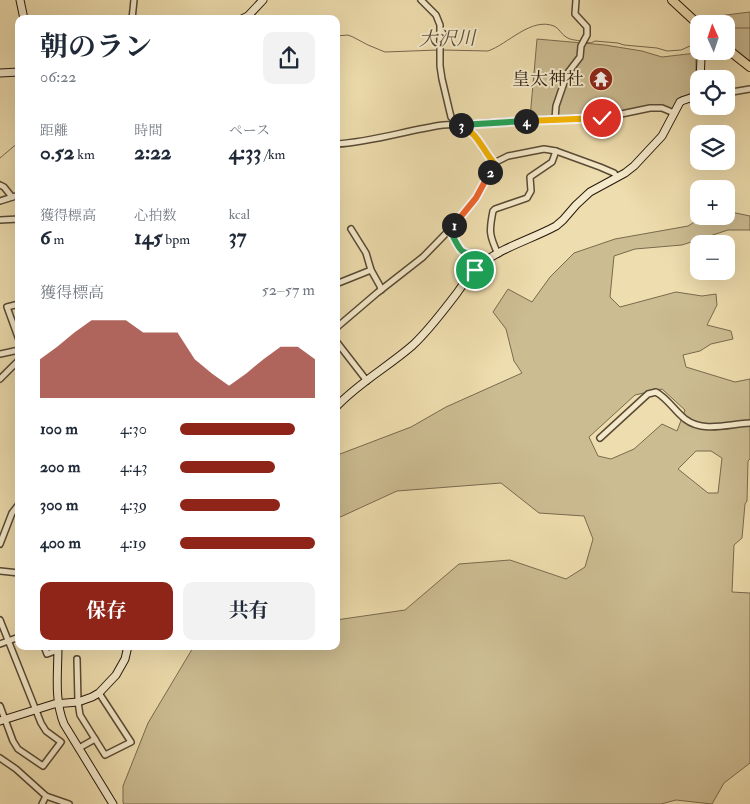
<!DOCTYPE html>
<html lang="ja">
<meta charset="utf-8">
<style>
:root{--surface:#fff;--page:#f2f2f3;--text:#1f2937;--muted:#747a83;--accent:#8f2418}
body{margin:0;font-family:"IM FELL Double Pica","Noto Serif JP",serif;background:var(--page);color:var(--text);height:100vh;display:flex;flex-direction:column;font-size:19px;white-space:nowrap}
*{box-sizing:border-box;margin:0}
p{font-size:16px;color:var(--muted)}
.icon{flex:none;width:28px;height:28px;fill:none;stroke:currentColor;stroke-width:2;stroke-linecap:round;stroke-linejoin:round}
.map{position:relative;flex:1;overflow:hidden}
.sheet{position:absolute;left:15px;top:15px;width:325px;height:635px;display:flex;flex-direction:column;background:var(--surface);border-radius:10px;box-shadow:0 5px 20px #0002}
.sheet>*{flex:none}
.needle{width:32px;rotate:357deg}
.fabs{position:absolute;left:690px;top:15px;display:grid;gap:10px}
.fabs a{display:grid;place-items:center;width:45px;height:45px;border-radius:10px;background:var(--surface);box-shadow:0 5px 20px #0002;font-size:25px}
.pin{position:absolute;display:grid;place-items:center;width:42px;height:42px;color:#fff;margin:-21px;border:2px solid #fff;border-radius:50%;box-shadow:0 1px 5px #0007}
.km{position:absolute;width:25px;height:25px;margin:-12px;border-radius:50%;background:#222;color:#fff;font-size:14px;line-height:25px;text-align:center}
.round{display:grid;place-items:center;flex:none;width:52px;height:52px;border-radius:10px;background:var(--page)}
.summary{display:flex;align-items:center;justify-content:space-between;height:85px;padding:0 25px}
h1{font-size:28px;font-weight:700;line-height:38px}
.figures{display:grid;grid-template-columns:repeat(3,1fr);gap:8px;height:85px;padding:5px 25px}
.figures div{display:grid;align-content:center}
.figures b{font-size:21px;font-weight:700}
.figures small{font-size:14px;font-weight:400}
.figures p{font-size:14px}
.chart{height:140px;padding:10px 25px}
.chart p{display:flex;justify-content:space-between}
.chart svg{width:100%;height:90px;margin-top:5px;fill:var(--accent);opacity:.7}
.action{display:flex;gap:10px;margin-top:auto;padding:10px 25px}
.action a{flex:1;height:58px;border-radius:10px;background:var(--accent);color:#fff;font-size:20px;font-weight:700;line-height:58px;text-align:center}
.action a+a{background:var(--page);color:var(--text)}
ul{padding:0 25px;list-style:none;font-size:16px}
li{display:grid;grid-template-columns:80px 60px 1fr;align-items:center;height:38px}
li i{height:12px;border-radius:6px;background:var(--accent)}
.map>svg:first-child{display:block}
</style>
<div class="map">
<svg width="750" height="804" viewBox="0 0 750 804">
<rect width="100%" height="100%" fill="#eeddae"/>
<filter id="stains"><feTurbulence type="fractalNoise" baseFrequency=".004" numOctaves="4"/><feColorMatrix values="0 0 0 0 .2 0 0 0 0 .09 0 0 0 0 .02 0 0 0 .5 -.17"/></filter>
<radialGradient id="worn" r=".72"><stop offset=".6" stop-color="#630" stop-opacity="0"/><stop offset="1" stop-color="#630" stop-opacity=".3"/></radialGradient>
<g fill="#ccbc92" stroke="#796a4e" fill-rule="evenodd">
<path d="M750,12v50l-24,-19v-19h-23l-4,-4 27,-5z"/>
<path d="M537,39l68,6 37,6 20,6 34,-4v39l-24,18 -14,-5 -21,3 -35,9 -72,1z"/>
<path d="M726,211l24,5v14h-22l-46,15 -47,4 -21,7 -4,41 10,10 56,-15 26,4 14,-2 1,11 -10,20 24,6 2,8 -22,5 -11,7 -17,4 3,12 49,15 15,-3v80l-2,2 -1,40 -2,3 -3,34 -8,7 -2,47 18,1v170l-26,20 -12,21 -36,-4 -15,4h-537l-1,-1v-17l25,-63 46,-77h142v-26l69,-10 54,-46 51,-4 56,19 19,-12 8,-28 -9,-23 -45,-3 -38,-30 -104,8 -61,28v-62l4,-3 71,-27 35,-20 76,-34 -8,-12 -8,-32 -13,-17 15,-23 24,13 18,-25 24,-24 41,-14 73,-13 16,-10h22zM662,389l23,21 -8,21 -15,-7 -28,25 -23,10 -13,-3 -9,-19 46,-42zM696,451h15l11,7 -4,35h-10l-30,-24z"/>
</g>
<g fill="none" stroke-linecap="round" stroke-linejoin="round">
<g stroke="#75664c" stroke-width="1">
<path d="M726,28h24"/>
<path d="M336,36l12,-1 5,2 15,8 17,7 53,-2"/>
<path d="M585,42l6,1 4,-2 23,2 6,2 33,3 10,3 14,-1 18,-8"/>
<path d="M442,50l46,1c20,-7 43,-34 66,-25 5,2 7,8 12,11 4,3 10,3 15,4"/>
<path d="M0,158l19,-16"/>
</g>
<g stroke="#584a34" stroke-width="8">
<g id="street">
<path d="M421,0l15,15 4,10v41l2,13 9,38c6,8 15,9 22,16 5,5 8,12 11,18 3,4 7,8 10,12"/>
<path d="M132,19l2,-19"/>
<path d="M726,93l24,-4"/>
<path d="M555,119l1,-13 11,-32 13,-17 1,-11 6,-11v-8l-12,-13 1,-14"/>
<path d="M336,144c37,-2 71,-14 107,-19l112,-6 47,-1 48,-10h12l12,5"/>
<path d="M0,185l4,2 8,10"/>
<path d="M0,201l19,-6"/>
<path d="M0,220l19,-1"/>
<path d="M351,229l15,24 5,17 9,16 1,4"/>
<path d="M449,230l11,19 5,3 13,5 4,7"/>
<path d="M498,254c-9,-19 -9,-23 -5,-43l2,-2 32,-11 4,-7 -1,-14 22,-15 4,-11"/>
<path d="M336,284l35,-14"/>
<path d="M19,304l-12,3 12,33"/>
<path d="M336,328l41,-35 46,-36 36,-37 17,-21 18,-36 14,-7 36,-7 12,2 44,16 14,6 3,4"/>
<path d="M336,341l31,40"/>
<path d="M0,354l19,-4"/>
<path d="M0,379l19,-19"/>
<path d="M600,438l48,-44 8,-2c12,7 18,18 29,27 18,14 44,5 65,4"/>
<path d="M0,544l12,-31 7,-9"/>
<path d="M0,571l19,2"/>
<path d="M0,620l41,103 5,8 15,11 -18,24 -25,-17 -5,-8 -13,-35"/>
<path d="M0,644l19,-7"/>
<path d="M44,646l3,8 11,-4"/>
<path d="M77,659l1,43 2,13 25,40 26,-13 -32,-49"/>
<path d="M79,748l16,-9"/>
<path d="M0,758l16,11 30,27 23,8"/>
<path d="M42,804l4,-8"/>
</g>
</g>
<g stroke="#26190b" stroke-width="9">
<g id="secondary">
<path d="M20,0l4,19"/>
<path d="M242,19l6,-3 15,-16"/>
<path d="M0,73l19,-1"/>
<path d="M700,79l1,-20 4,-8"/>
<path d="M336,407c22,-24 52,-40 77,-62 17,-16 30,-34 44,-52 7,-10 15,-22 24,-29 22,-17 51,-25 75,-38l7,-6 13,-15 14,-13 35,-19 9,-7 28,-30 18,-34c6,-4 14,-3 19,-9"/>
<path d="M58,646c0,26 -4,54 6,78l49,80"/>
<path d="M0,721l54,-17 24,-2 14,-5 7,-4 17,-18 9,-16 3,-13"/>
</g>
</g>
<g stroke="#26190b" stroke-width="10">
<g id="primary">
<path d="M672,0l27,25"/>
<path d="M726,48l24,19"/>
</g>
</g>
<use href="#street" stroke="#f4e9ca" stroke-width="5"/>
<use href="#secondary" stroke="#f4e9ca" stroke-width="7"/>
<use href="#primary" stroke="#eeddae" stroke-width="8"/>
</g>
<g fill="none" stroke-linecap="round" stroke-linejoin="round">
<g stroke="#fff" stroke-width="10">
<path id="split-1" d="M454,225l-4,5c3,6 7,16 12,21 8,5 15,1 20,13l-7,6"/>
</g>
<g stroke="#fff" stroke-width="10">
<path id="split-2" d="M454,225l22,-27 14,-26"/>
</g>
<g stroke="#fff" stroke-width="10">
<path id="split-3" d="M461,125h-1c19,9 21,23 34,38l-4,9"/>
</g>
<g stroke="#fff" stroke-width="10">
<path id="split-4" d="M461,125l65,-4"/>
</g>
<g stroke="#fff" stroke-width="10">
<path id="split-5" d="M526,121l76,-3"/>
</g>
<use href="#split-1" stroke="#22a559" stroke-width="6"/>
<use href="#split-2" stroke="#f0652b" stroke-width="6"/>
<use href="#split-3" stroke="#f5b400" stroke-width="6"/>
<use href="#split-4" stroke="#22a559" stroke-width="6"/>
<use href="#split-5" stroke="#f5b400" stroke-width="6"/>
</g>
<defs>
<g id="temple-disc" transform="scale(1.25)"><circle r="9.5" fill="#8f2418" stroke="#f4e9ca"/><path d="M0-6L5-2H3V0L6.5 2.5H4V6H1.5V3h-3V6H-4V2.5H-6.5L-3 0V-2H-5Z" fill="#fff"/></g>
</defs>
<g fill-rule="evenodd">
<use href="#temple-disc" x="601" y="79"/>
</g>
<g text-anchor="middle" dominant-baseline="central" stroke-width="4" stroke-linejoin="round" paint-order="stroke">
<g font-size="18" fill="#26190b" stroke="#f4e9ca" text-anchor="end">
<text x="584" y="79">皇太神社</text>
</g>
<g font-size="19" font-style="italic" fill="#5b4d36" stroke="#f4e9ca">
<text transform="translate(447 39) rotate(-1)">大沢川</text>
</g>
</g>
<rect width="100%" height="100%" filter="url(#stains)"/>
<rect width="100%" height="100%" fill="url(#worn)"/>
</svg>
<div class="fabs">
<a><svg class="needle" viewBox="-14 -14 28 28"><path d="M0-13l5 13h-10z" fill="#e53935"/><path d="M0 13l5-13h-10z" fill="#747a83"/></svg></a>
<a><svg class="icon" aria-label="locate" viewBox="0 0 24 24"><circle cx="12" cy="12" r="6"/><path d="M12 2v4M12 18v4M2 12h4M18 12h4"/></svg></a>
<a><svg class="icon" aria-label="layers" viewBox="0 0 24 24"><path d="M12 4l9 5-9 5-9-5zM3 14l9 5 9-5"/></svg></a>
<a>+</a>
<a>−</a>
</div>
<div class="pin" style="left:475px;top:270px;background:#1e9e55"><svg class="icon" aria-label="arrive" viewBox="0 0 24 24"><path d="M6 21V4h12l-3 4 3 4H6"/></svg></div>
<div class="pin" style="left:602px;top:118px;background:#d93025"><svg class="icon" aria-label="check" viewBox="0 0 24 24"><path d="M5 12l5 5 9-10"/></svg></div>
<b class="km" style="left:454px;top:225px">1</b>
<b class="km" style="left:490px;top:172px">2</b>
<b class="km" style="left:461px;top:125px">3</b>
<b class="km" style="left:526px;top:121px">4</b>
<section class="sheet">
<div class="summary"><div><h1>朝のラン</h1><p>06:22</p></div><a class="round"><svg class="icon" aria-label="share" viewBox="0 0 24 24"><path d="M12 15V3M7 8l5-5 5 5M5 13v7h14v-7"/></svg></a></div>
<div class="figures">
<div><p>距離</p><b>0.52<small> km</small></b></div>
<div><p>時間</p><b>2:22</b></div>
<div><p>ペース</p><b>4:33<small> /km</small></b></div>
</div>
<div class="figures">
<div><p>獲得標高</p><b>6<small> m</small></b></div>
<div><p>心拍数</p><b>145<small> bpm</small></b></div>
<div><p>kcal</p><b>37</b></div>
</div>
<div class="chart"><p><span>獲得標高</span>52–57 m</p>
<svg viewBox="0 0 160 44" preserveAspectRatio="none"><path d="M0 44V25L10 19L20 12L30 6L40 6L50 6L60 12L70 12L80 12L90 25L100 32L110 38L120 32L130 25L140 19L150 19L160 25V44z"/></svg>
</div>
<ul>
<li><b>100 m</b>4:30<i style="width:85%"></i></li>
<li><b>200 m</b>4:43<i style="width:70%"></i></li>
<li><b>300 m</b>4:39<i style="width:74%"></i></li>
<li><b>400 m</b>4:19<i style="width:100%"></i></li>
</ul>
<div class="action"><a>保存</a><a>共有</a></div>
</section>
</div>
